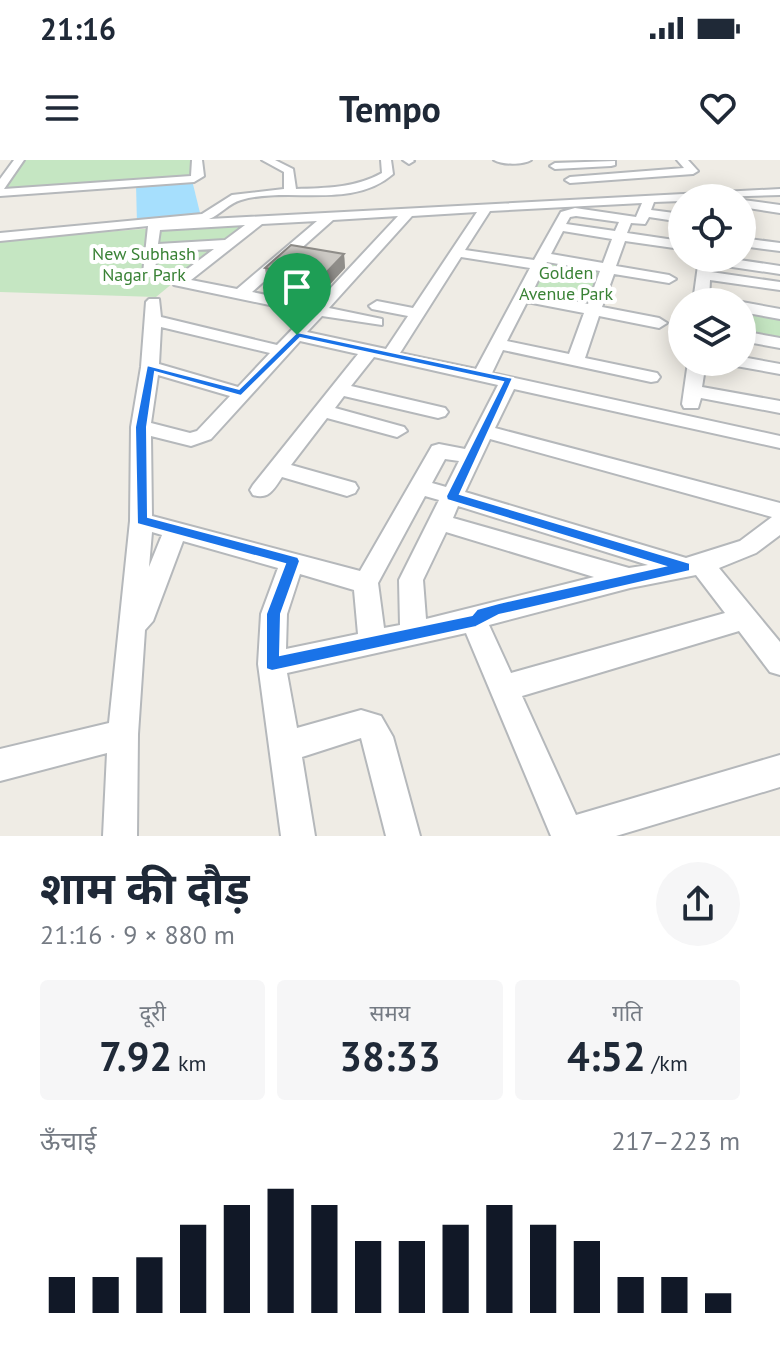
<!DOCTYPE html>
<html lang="hi">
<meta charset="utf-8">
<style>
:root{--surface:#fff;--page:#f6f6f7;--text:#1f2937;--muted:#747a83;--accent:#111827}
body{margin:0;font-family:"PT Sans","Noto Sans Devanagari",sans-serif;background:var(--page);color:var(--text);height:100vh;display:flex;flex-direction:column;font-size:30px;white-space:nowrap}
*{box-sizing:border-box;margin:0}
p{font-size:26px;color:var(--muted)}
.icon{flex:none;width:44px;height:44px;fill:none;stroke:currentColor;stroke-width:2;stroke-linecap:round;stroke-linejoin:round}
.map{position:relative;height:676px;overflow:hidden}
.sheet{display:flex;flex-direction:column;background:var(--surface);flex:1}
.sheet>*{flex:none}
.tools{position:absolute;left:668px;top:24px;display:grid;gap:16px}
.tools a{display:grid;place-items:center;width:88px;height:88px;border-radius:50%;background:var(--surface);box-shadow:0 4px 20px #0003;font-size:40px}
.pin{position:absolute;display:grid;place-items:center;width:68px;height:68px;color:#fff;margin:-82px -34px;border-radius:50% 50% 50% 0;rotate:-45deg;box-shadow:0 0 8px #0007}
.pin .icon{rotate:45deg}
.round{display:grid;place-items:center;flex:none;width:84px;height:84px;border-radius:42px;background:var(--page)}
.summary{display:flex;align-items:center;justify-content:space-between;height:136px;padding:0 40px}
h1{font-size:44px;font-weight:700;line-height:60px}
.figures{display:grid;grid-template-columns:repeat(3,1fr);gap:12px;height:136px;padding:8px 40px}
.figures div{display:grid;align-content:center;border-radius:8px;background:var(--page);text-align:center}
.figures b{font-size:40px;font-weight:700}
.figures small{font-size:22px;font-weight:400}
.figures p{font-size:22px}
.chart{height:224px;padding:16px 40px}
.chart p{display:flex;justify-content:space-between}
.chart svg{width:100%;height:144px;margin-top:8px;stroke:var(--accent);stroke-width:6}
.status{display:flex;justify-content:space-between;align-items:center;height:56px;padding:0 40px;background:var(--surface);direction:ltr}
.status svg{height:22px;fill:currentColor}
header{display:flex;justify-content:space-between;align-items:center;height:104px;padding:0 40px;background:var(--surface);font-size:36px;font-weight:700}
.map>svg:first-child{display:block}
</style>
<div class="status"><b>21:16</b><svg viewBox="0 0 49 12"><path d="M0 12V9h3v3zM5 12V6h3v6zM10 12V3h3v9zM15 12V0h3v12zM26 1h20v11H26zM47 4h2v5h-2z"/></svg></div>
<header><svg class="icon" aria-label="menu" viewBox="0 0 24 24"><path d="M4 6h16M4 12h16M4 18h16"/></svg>Tempo<svg class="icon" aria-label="heart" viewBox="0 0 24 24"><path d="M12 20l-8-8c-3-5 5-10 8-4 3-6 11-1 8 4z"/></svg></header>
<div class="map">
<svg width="780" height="676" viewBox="0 0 780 676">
<rect width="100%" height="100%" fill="#efece5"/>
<g fill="#c5e6c2">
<path d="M21,0h173v18l-194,12z"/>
<path d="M248,61l-92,76 -156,-5v-52z"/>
<path d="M543,98l65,10 -15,39 -70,-11z"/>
<path d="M742,148l38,6v25l-38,-7z"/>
</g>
<path fill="#a6dffd" d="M192,20l9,37 -64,7 -1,-40z"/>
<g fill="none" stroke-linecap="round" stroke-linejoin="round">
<g stroke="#b5b8bb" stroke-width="4">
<g id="minor">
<path d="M14,0h10l-20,29 187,-13 1,-16h10l2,16 -10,6 -194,14v-17z"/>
<path d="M262,0h13l18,9 3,20c30,-1 59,-1 86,-16l-1,-13h10l2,14c-41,36 -104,12 -152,26 -12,3 -21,15 -32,19l571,-30v6l-98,3v3l-28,1 -3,8 31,4v8l-33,-5 -4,7 -14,-1 -4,10 47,7 7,4 -7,4 -49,-7 -9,25 53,9 7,4 -7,4 -55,-9 -12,33 57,11 8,5 -8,5 -60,-12 -14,42 72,15 3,4 -3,4 -6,1 -148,-32 -11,23 288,63v12l-266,-59 -19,39 285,75v32l-24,18 -37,15 61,74v33l-10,-3 -31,-41 -217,65 54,119 204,-60v32l-164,49h-65l-85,-203 -179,40 10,55 64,-18 20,6 12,21 27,99h-34l-25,-98 -59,19 13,79h-34l-23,-172 3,-50 17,-46 -95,-27 -30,80 -8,9 -7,104 -1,102h-34l4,-83 -107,28v-32l109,-26 21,-202 1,-94 10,-60 5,-65 3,-3h10l2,18 116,28 31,-32 -134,-28v-6l40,-30 -57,3 -2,18 -7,4 -5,-1 5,-47 -148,15v-8l202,-19 30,-19 52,-6v-17zM642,43l-6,14 -61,-9 -14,4 -27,48 -69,-10 25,-39zM477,52l-64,96 -36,-7 -8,5 3,3 36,7 -22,33 -79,-17 15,-16 60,9v-6l-53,-11 83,-92zM398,56l-83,89 -63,-13 81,-72zM576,56l43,6 -4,9 -49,-7 4,-7zM317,61l-80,68 -46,-9 71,-56zM245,65l-20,15 -67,4 2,-14zM563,71l49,8 -9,24 -52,-9zM461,97l69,11 -54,101 -76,-16zM547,102l53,9 -12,33 -56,-11zM527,142l57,11 -15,41 -62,-13zM161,167l109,26 -32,34 -79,-23zM300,181l58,13 -105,131 -3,5 3,5c16,5 21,-6 29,-18l65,19 8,-3 3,-5 -3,-5 -64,-18 36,-47 70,19 10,-6 -3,-4 -69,-19 9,-12 94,22 7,-2 3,-4 -3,-4 -94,-22 23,-29 124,28 -33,64 -26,-5 -7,2 -72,125 -208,-55 -1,-80 40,10 20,-7zM158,215l72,21 -33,35 -7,2 -39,-10zM490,279l282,78 -32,24 -54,17 -221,-66zM445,299l14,2 -13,26 -14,-4zM425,336l14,4 -40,80 1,45 -16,3 -6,-45zM458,346l190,59 -19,3 -176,-50zM152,372l10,3 -13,32zM446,372l148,45 -168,42 -3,-39zM300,414l54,16 4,44 -72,15 1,-35zM696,415l29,38 -214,60 -22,-48 141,-37z"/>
<path d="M403,0h10l1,1 -5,3z"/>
<path d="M494,0h37c-8,5 -29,5 -37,0z"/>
<path d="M677,0h11l10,11 -5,3 -123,9 -5,-3 5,-3 114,-9z"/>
<path d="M615,1v4l-4,1 -56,3 -5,-3 5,-3z"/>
<path d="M743,40l37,5v8l-38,-6z"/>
<path d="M742,78l38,5v8l-38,-5z"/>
<path d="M699,98h27l54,8v8l-68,-10 -1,8 69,10v8l-70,-10 -1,22h-16z"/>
<path d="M742,142l38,7v10l-38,-7z"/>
<path d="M742,171l38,7v10l-38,-7z"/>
<path d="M742,197l38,7v10l-44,-8 -3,-4h9z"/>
<path d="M688,202h18l-4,25 78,14v12l-79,-15 -3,10h-14l-2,-4z"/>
</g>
</g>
<use href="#minor" fill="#fff" fill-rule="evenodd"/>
</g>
<path fill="#afada9" d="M344,94l1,14 -24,26 -54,-11 -2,-15z"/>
<path fill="#8f8d89" d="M344,94l1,14 -24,26 -1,-15z"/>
<path fill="#ccc9c4" stroke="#8f8d89" stroke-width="2" d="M291,85l53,9 -24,25 -55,-11z"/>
<path fill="#1a73e8" stroke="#fff" stroke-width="2" fill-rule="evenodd" d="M297,172l216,46 -53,116 230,69v8l-191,44 -23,12 -204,44 -6,-2v-55l19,-50 -148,-40 -2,-97 12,-62 92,24zM300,178l203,44 -57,114 1,4 217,66 -165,37 -22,6 -5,6 -192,40 1,-41 19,-53 -2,-4 -150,-40 -1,-90 8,-55 86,24z"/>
<g text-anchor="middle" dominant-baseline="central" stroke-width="8" stroke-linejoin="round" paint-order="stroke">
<g font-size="18" fill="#3a8236" stroke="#fff">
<text x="144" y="93">New Subhash<tspan x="144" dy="21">Nagar Park</tspan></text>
<text x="566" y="112">Golden<tspan x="566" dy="21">Avenue Park</tspan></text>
</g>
</g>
</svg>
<div class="tools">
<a><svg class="icon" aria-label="locate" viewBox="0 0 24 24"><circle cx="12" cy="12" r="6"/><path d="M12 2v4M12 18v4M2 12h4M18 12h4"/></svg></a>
<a><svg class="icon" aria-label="layers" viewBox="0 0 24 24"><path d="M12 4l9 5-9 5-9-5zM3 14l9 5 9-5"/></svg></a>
</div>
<div class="pin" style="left:297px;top:175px;background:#1e9e55"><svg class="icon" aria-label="arrive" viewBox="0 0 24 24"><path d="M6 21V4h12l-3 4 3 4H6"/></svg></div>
</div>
<section class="sheet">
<div class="summary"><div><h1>शाम की दौड़</h1><p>21:16 · 9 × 880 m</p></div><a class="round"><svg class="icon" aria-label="share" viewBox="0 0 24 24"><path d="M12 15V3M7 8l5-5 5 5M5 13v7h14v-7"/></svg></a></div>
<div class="figures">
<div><p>दूरी</p><b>7.92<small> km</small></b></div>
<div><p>समय</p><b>38:33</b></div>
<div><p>गति</p><b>4:52<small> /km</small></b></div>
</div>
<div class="chart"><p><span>ऊँचाई</span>217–223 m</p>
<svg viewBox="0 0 160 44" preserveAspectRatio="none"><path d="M5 44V33M15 44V33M25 44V27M35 44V17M45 44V11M55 44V6M65 44V11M75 44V22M85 44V22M95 44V17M105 44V11M115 44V17M125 44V22M135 44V33M145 44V33M155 44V38"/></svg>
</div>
</section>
